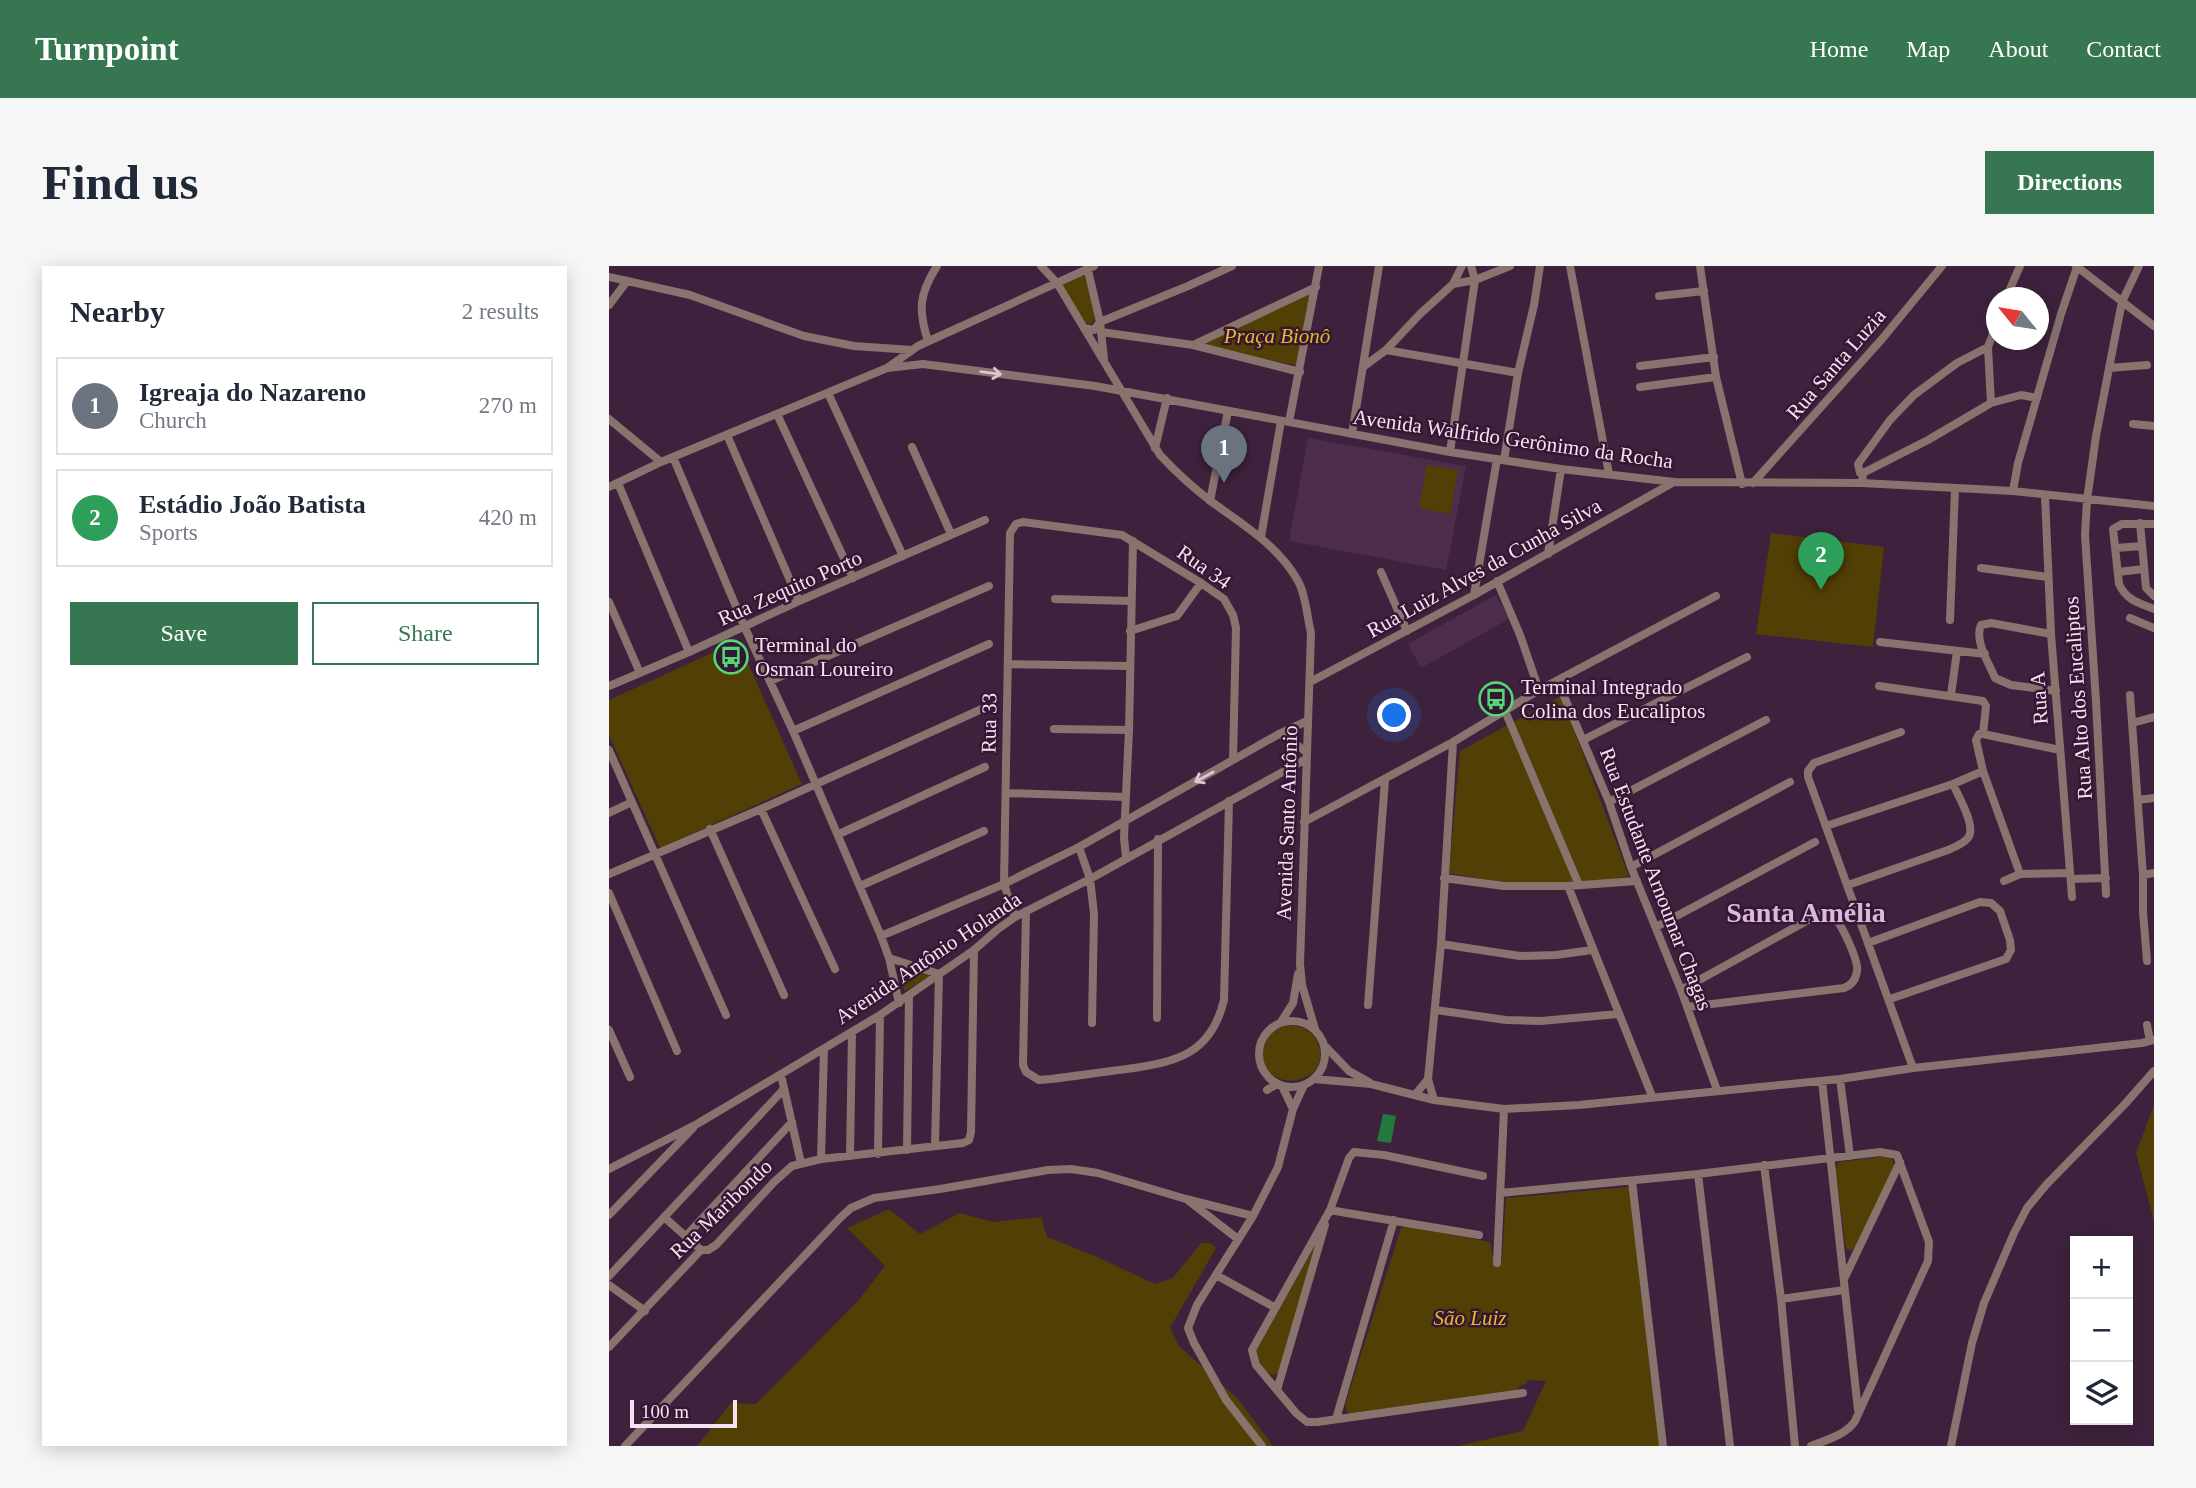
<!DOCTYPE html>
<html lang="en">
<head>
<meta charset="utf-8">
<style>
	body { margin:0; font-family:Georgia,serif; background:#f6f6f7; color:#1f2937 }
	.controls { position:absolute; right:21px; bottom:21px; display:grid; overflow:hidden; border-radius:0px; box-shadow:0 4px 18px #0003 }
	.controls button { width:63px; height:63px; display:grid; place-items:center; padding:0; border:0; border-bottom:2px solid #e0e1e3; background:#fff; color:#1f2937; font:35px sans-serif }
	.compass { position:absolute; left:1377px; top:21px; width:63px; height:63px; border-radius:50%; background:#fff; box-shadow:0 4px 18px #0003; rotate:300deg }
	.scale { position:absolute; left:21px; bottom:18px; width:107px; box-sizing:border-box; padding-left:7px; border:4px solid #f5e2f3; border-top:0; font-size:19px; line-height:24px; white-space:nowrap; color:#f5e2f3; -webkit-text-stroke:5px #341833; paint-order:stroke }
	.you { position:absolute; left:786px; top:450px; width:24px; height:24px; margin:-18px; border:5px solid #fff; border-radius:50%; background:#1a73e8; box-shadow:0 0 0 10px #1a73e833 }
	.badge { display:grid; place-items:center; width:46px; height:46px; border-radius:50%; background:#367752; color:#fff; font-size:23px; font-weight:700 }
	.pin { position:absolute; translate:-50% -58px; filter:drop-shadow(0 2px 4px #0008) }
	.pin::after { content:''; position:absolute; top:37px; width:24px; height:21px; background:inherit; clip-path:polygon(0 0,100% 0,50% 100%) }
	.list { margin:0; padding:0; list-style:none }
	h2 { display:flex; justify-content:space-between; align-items:center; height:91px; margin:0; padding:0 28px; font-size:30px }
	h2 small { font-size:23px; font-weight:400; color:#747a83 }
	.list li { display:grid; grid-template-columns:46px 1fr auto; gap:21px; align-items:center; box-sizing:border-box; height:98px; margin:0 14px 14px; padding:0 14px; border:2px solid #e0e1e3; border-radius:0px }
	.list b { display:block; font-size:26px; white-space:nowrap }
	.list p { margin:0; font-size:23px; white-space:nowrap; color:#747a83 }
	.list em { font-size:23px; font-style:normal; color:#747a83 }
	.actions { display:flex; gap:14px; padding:21px 28px }
	.actions a { flex:1; padding:16px 0; border:2px solid #367752; border-radius:0px; text-align:center; font-size:24px; color:#367752 }
	.actions .main { background:#367752; color:#fff }
	.icon { flex:none; width:38px; height:38px; fill:none; stroke:currentColor; stroke-width:2; stroke-linecap:round; stroke-linejoin:round }
	.map { position:relative; flex:none; width:1545px; height:1180px; overflow:hidden; border-radius:0px }
	header { display:flex; align-items:center; gap:42px; box-sizing:border-box; height:98px; padding:0 35px; background:#367752; color:#fff }
	header strong { font-size:33px }
	nav { display:flex; gap:38px; margin-inline-start:auto; font-size:24px }
	.intro { display:flex; align-items:center; justify-content:space-between; box-sizing:border-box; height:168px; padding:0 42px }
	h1 { margin:0; font-size:49px }
	.button { padding:18px 32px; border-radius:0px; background:#367752; color:#fff; font-size:24px; font-weight:700 }
	main { display:flex; gap:42px; padding:0 42px }
	aside { flex:1; background:#fff; border-radius:0px; box-shadow:0 4px 18px #0003 }
	.map>svg:first-child { display:block }
</style>
</head>
<body>
<header>
<strong>Turnpoint</strong>
<nav><a>Home</a><a>Map</a><a>About</a><a>Contact</a></nav>
</header>
<div class="intro"><h1>Find us</h1><a class="button">Directions</a></div>
<main>
<aside>
<h2>Nearby<small>2 results</small></h2>
<ul class="list">
<li><span class="badge" style="background:#6b7280">1</span><div><b>Igreaja do Nazareno</b><p>Church</p></div><em>270 m</em></li>
<li><span class="badge" style="background:#2e9e5b">2</span><div><b>Estádio João Batista</b><p>Sports</p></div><em>420 m</em></li>
</ul>
<div class="actions"><a class="main">Save</a><a>Share</a></div>
</aside>
<div class="map">
<svg width="1545" height="1180" viewBox="0 0 1545 1180">
	<rect width="100%" height="100%" fill="#3e223d"/>
	<path fill="#4e2d4c" d="M699,172L857,200L837,304L680,275Z
		M887,329L900,353L812,402L799,378Z"/>
	<path fill="#523f05" d="M476,7L486,53L482,58L474,56L451,18Z
		M703,27L689,100L589,79Z
		M818,199L849,204L841,248L810,242Z
		M1162,267L1275,281L1264,381L1147,368Z
		M129,375L193,518L51,582L0,469V434Z
		M952,430L1020,610L989,617H893L840,607L851,485Z
		M296,700L322,710L296,725L289,708Z
		M678,759C692,760 703,763 709,777C726,822 646,830 655,782C656,777 659,772 661,767Z
		M1545,839V955L1527,887Z
		M1278,890L1284,894L1285,900L1248,981L1242,985L1237,983L1226,902L1230,896Z
		M1020,921L1052,1180H849L914,1165L937,1115L919,1114L918,1117L910,1121L907,1125L741,1148L738,1145L736,1139L792,962L796,960L881,976L883,988L888,997L893,995L897,932Z
		M280,943L311,968L351,947L384,956L432,951L438,971L486,990L546,1018L564,1012L592,977H601L607,982L561,1062L570,1080L629,1133L664,1180H88L122,1137L147,1138L249,1035L276,1000L238,962Z
		M710,973L669,1108C657,1112 649,1097 646,1087Z"/>
	<path fill="#24783b" d="M774,848L787,850L782,877L768,875Z"/>
	<g fill="none" stroke-linecap="round" stroke-linejoin="round">
		<path stroke="#88736f" stroke-width="8" d="M432,0L448,17L551,189C567,206 584,222 603,236C634,259 670,280 689,315C697,329 698,351 702,367L691,698L693,719L706,763
			M478,0L491,56L495,93
			M961,0L1000,208
			M1091,0L1107,111L1133,218
			M1467,0L1545,60
			M0,11L81,29L195,70L245,80L303,84
			M844,18L853,0
			M1050,30L1095,25
			M1397,32L1411,0
			M0,39L18,15
			M475,62L485,64L491,56L579,20L623,0
			M492,66L584,79L691,106
			M319,75C309,44 310,28 328,0
			M584,79L707,21
			M777,84L811,48L844,18L866,14L901,0
			M1031,100L1105,91
			M754,101L777,84L909,107
			M278,102L309,80L485,0
			M1500,102L1538,99
			M1031,121L1107,111
			M219,127L294,290
			M1382,137L1379,81L1388,57
			M168,148L244,312
			M0,153L52,196
			M680,156L710,0
			M1524,158L1545,160
			M743,168L770,0
			M118,169L190,335
			M303,181L342,268
			M546,182L558,132
			M841,186L866,14L862,0
			M64,191L136,362L184,465L272,670L280,692L290,737
			M895,194L909,107L925,39L931,0
			M1254,207L1319,174L1382,137L1412,129L1428,132
			M9,217L80,386
			M1144,217L1273,73L1333,0
			M1253,217L1254,207H1251L1249,198L1281,154L1305,129L1348,97L1379,81
			M0,221L52,196L278,102L314,98L486,120L841,186L952,203L1065,216L1253,217L1404,225L1545,240
			M1404,225L1409,197L1452,48L1468,1
			M1436,230L1442,368L1463,631
			M601,235L619,145
			M1531,257L1537,322L1545,330
			M1545,258H1513L1504,263L1510,318C1517,334 1530,337 1545,343
			M652,271L672,155
			M1507,282L1533,280
			M939,288L952,203
			M1372,302L1439,311
			M772,306L798,365
			M1509,306L1535,303
			M888,315L911,369L930,424
			M865,329L888,193
			M446,333L522,335
			M0,336L31,407
			M1521,352L1545,362
			M1341,354L1346,222
			M521,365L568,350L592,317
			M1442,368L1382,357L1372,359C1365,375 1380,397 1386,412L1402,419L1447,425
			M1271,376L1376,388
			M399,398L521,400
			M161,415L380,320
			M701,416L865,329L1065,216
			M949,416L1000,536L1022,601L1072,724L1108,824
			M0,420L80,386L190,335L376,254
			M1270,420L1374,435L1377,440L1374,468
			M1342,429L1348,385
			M1521,429L1534,609L1545,607
			M896,445L970,619
			M1523,457L1545,451
			M445,463L520,464
			M184,465L380,378
			M1292,466L1205,497L1199,505V511L1304,802
			M670,468L682,474L697,486
			M974,474L1138,391
			M0,484L117,749
			M397,527L517,531
			M1529,534L1545,532
			M1000,536L1157,454
			M152,543L226,703
			M0,547L23,536
			M695,556L844,476L930,424L1107,330
			M1217,560L1344,518L1374,505
			M101,563L175,729
			M230,568L376,501
			M470,581L481,613L485,648L483,757
			M517,591L515,572L520,464L524,275
			M1022,601L1181,516
			M0,608L152,543L375,442
			M1411,608L1374,505L1367,474L1370,468H1374L1451,484
			M1534,609V646L1538,695
			M835,612L895,620H959L1028,615
			M1462,613L1497,612
			M1395,615L1411,608L1461,607
			M1239,619L1339,584C1346,581 1354,578 1359,572C1368,561 1349,530 1344,518
			M251,620L375,565
			M959,620L1043,830
			M0,627L68,785
			M1497,628L1487,435L1476,269L1478,234L1487,170L1508,61L1513,36L1530,0
			M417,645L414,799L417,806L430,814L442,813C467,810 493,806 518,803C568,796 602,788 615,734L620,535
			M406,651L395,618L401,267L407,258L414,256L513,269L592,317L615,333L624,349L627,362L624,494
			M1047,661L1206,576
			M272,670L395,618L470,581L670,468L698,455
			M1259,677L1371,636L1382,637L1391,645L1401,674L1402,684L1397,693L1281,733
			M832,678L911,690L947,689L983,684
			M280,692L330,708L326,880
			M1072,724L1212,647C1217,647 1219,647 1223,649C1231,654 1250,695 1248,705C1247,713 1243,719 1235,722L1078,741
			M759,739L776,514
			M827,744L897,754L932,755L1009,748
			M548,752L549,573
			M650 788a33 33 0 1 1 66 0a33 33 0 1 1-66 0Z
			M672,756L684,737L689,708
			M1538,759L1541,775
			M0,764L21,811
			M716,780L740,805L760,816
			M172,809L192,897
			M705,813L762,818L825,834L895,843L970,839L1231,813L1304,802L1533,777L1545,774
			M1231,813L1241,890
			M1213,815L1249,1144
			M673,820L684,843
			M658,824L668,818
			M806,829L819,813
			M825,834L819,813L832,678L844,476
			M298,884L300,730
			M269,888L271,749
			M241,890L243,766
			M212,893L215,783
			M1155,899L1172,1033L1186,1180
			M0,903L88,858L271,749L365,684L389,663L406,651L481,613L697,493
			M1089,908L1121,1180
			M874,910L775,889L745,886L740,892L721,944L643,1084L647,1099L687,1147L698,1156H708L914,1127
			M1023,915L1054,1180
			M891,927L1089,908L1271,886L1288,889L1320,976L1319,995L1246,1155C1237,1169 1217,1174 1202,1180
			M580,935L629,973
			M720,947L721,944L738,947L870,969
			M0,949L84,862
			M55,951L92,984
			M77,970L183,856
			M888,997L895,843
			M607,1009L665,1041
			M0,1010L175,823
			M1236,1011L1291,896
			M0,1019L36,1045
			M1172,1033L1235,1024
			M0,1081L92,984H99L107,979L165,916L183,900L212,893L354,877L360,874L362,866L365,684
			M668,1124L716,959
			M727,1153L785,954
			M16,1180L231,952L242,942L265,932L331,923L439,904L462,903L489,907L577,933L644,950
			M653,1180L617,1134L585,1077L579,1062L588,1039L644,950L669,901L684,843L695,819
			M1342,1180L1363,1077L1375,1037L1405,967L1418,942L1437,919L1516,838L1545,805"/>
	</g>
	<defs><path id="oneway-shaft" d="M-6 0H5M1.5-3L5.5 0L1.5 3" fill="none" stroke-width="1.6" stroke-linecap="round" stroke-linejoin="round" transform="scale(1.75)"/></defs>
	<g stroke="#dac6d2">
		<use href="#oneway-shaft" transform="translate(382 107) rotate(8)"/>
		<use href="#oneway-shaft" transform="translate(595 511) rotate(151)"/>
	</g>
	<defs>
		<symbol id="bus-ring" viewBox="-11 -11 22 22"><circle r="9.5" fill="#341833" stroke="#53d673" stroke-width="1.5"/><path d="M-5-6H5V4H4V6H2V4H-2V6H-4V4H-5ZM-3.5-4V0h7V-4ZM-3.5 1.2v1.5H-2V1.2ZM2 1.2v1.5H3.5V1.2Z" fill="#53d673"/></symbol>
	</defs>
	<g fill-rule="evenodd">
		<use href="#bus-ring" x="103" y="372" width="38" height="38"/>
		<use href="#bus-ring" x="868" y="414" width="38" height="38"/>
	</g>
	<g text-anchor="middle" stroke-width="5" stroke-linejoin="round" paint-order="stroke">
		<g font-size="21" font-style="italic" fill="#e7b829" stroke="#341833">
			<text x="668" y="77">Praça Bionô</text>
			<text x="861" y="1059">São Luiz</text>
		</g>
		<g font-size="21" fill="#f5e2f3" stroke="#341833">
			<text transform="translate(1227 98) rotate(-49)" y="7">Rua Santa Luzia</text>
			<text transform="translate(904 173) rotate(8)" y="7">Avenida Walfrido Gerônimo da Rocha</text>
			<text transform="translate(595 301) rotate(35)" y="7">Rua 34</text>
			<text transform="translate(875 302) rotate(-29)" y="7">Rua Luiz Alves da Cunha Silva</text>
			<text transform="translate(181 322) rotate(-24)" y="7">Rua Zequito Porto</text>
			<text transform="translate(1430 432) rotate(-94)" y="7">Rua A</text>
			<text transform="translate(1469 432) rotate(-94)" y="7">Rua Alto dos Eucaliptos</text>
			<text transform="translate(380 457) rotate(-89)" y="7">Rua 33</text>
			<text transform="translate(678 557) rotate(-88)" y="7">Avenida Santo Antônio</text>
			<text transform="translate(1047 613) rotate(69)" y="7">Rua Estudante Arnoumar Chagas</text>
			<text transform="translate(319 692) rotate(-34)" y="7">Avenida Antônio Holanda</text>
			<text transform="translate(112 943) rotate(-44)" y="7">Rua Maribondo</text>
		</g>
		<g font-size="21" fill="#f5e2f3" stroke="#341833" text-anchor="start">
			<text x="146" y="386">Terminal do<tspan x="146" dy="24">Osman Loureiro</tspan></text>
			<text x="912" y="428">Terminal Integrado<tspan x="912" dy="24">Colina dos Eucaliptos</tspan></text>
		</g>
		<g font-size="28" font-weight="bold" fill="#dcb8d9" stroke="#341833">
			<text x="1197" y="656">Santa Amélia</text>
		</g>
	</g>
</svg>
<div class="controls">
<button>+</button>
<button>−</button>
<button><svg class="icon" aria-label="layers" viewBox="0 0 24 24"><path d="M12 4l9 5-9 5-9-5zM3 14l9 5 9-5"/></svg></button>
</div>
<svg class="compass" viewBox="-18 -18 36 36"><path d="M0-13l5 13h-10z" fill="#e53935"/><path d="M0 13l5-13h-10z" fill="#747a83"/></svg>
<div class="scale">100 m</div>
<div class="you"></div>
<div class="pin badge" style="left:615px;top:217px;background:#6b7280">1</div>
<div class="pin badge" style="left:1212px;top:324px;background:#2e9e5b">2</div>
</div>
</main>
</body>
</html>
